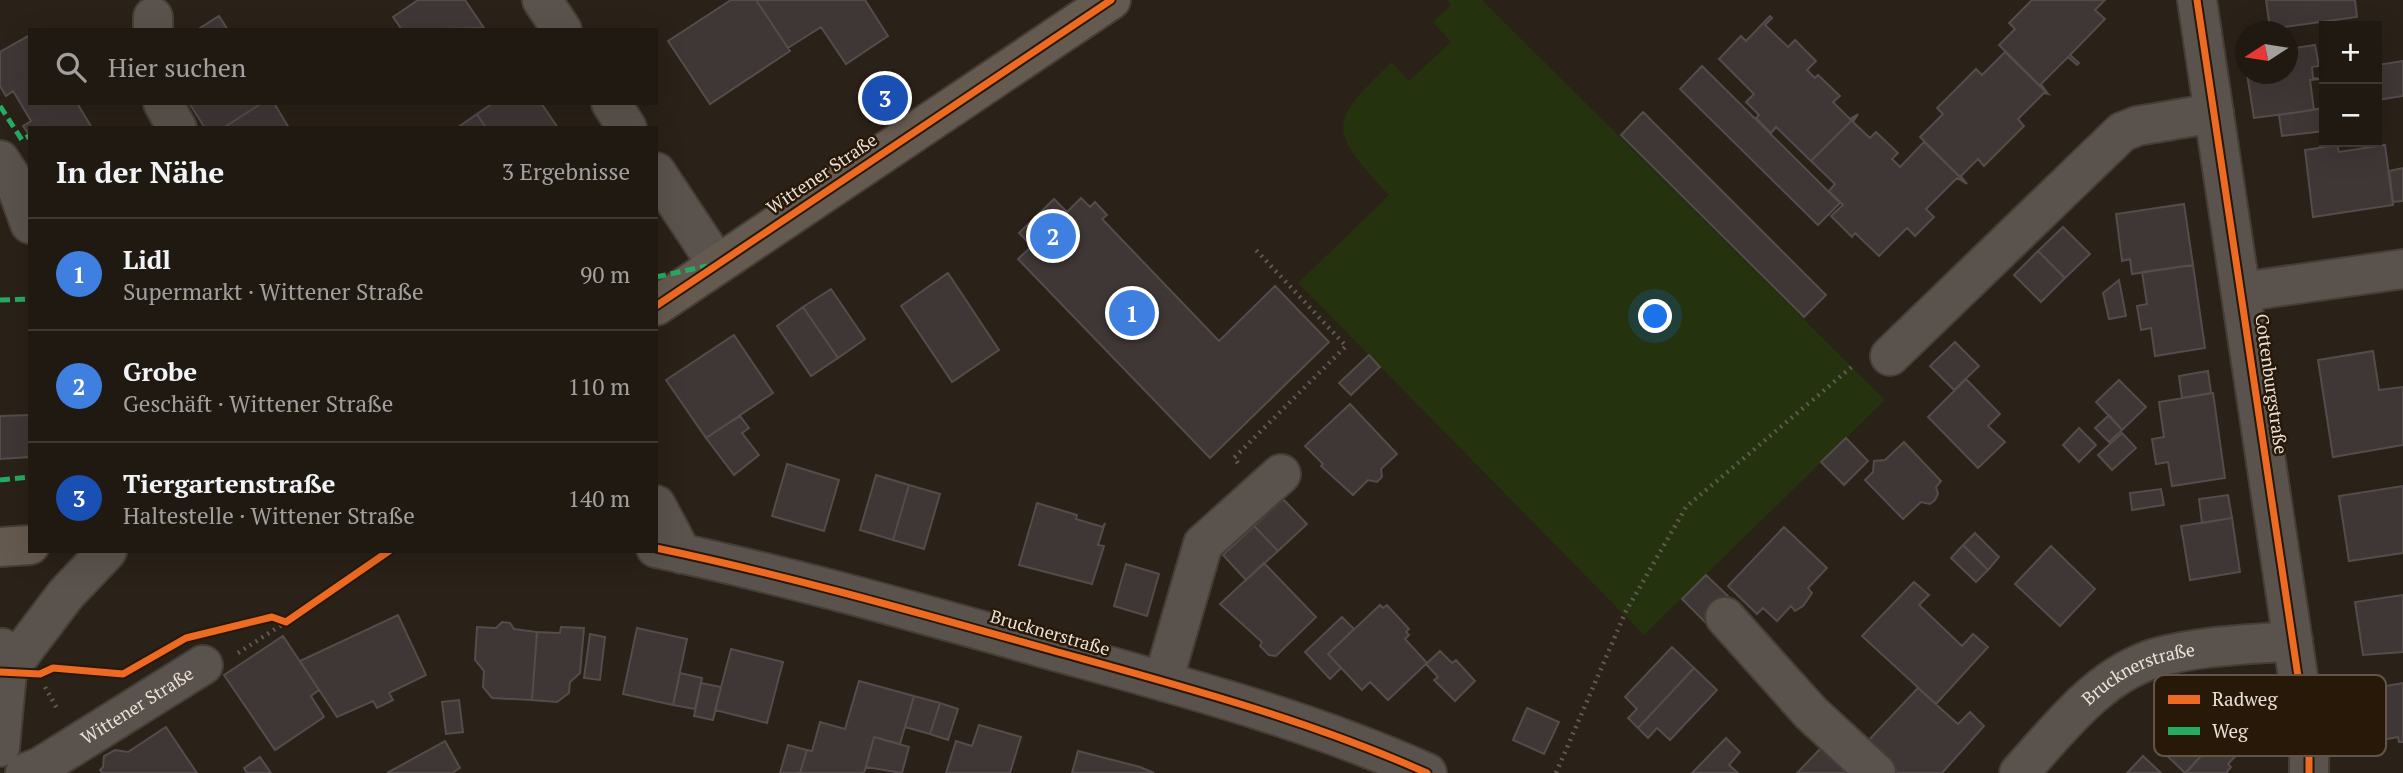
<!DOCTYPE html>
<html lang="de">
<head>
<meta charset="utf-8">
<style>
	body { margin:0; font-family:"PT Serif",serif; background:#2d2620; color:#f1f3f6 }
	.controls { position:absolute; right:21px; top:21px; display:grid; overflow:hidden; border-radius:0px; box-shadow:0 7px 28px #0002 }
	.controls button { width:63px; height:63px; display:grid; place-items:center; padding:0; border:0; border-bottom:2px solid #3d3832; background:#201912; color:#f1f3f6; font:35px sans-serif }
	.compass { position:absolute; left:2235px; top:21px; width:63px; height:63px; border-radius:50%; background:#201912; box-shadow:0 7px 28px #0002; rotate:258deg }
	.you { position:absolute; left:1656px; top:317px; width:24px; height:24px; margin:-18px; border:5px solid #fff; border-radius:50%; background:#1a73e8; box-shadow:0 0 0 10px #1a73e833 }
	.badge { display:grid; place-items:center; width:46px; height:46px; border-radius:50%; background:#a79e94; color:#fff; font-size:23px; font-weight:700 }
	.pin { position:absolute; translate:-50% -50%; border:4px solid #fff; box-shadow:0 2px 7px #0006 }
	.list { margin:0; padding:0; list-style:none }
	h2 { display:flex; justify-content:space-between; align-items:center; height:91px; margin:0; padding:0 28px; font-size:30px }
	h2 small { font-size:23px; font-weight:400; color:#a2a09f }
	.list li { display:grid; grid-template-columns:46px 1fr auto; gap:21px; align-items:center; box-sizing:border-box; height:112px; padding:0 28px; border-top:2px solid #3d3832 }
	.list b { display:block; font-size:26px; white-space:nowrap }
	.list p { margin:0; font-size:23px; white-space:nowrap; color:#a2a09f }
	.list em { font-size:23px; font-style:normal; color:#a2a09f }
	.icon { flex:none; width:38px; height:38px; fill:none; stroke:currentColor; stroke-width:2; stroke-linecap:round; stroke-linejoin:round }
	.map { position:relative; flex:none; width:2403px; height:773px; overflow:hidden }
	.search { position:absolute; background:#201912; box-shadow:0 7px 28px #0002; left:28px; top:28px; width:630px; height:77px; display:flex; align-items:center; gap:18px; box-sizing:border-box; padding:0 24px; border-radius:0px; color:#a2a09f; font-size:26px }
	.panel { position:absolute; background:#201912; box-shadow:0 7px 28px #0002; left:28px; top:126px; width:630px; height:427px; border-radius:0px }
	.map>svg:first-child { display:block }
</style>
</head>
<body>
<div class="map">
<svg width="2403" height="773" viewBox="0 0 2403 773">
	<rect width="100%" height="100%" fill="#2a2118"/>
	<path fill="#24330e" d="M1447,0H1482L1885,400L1644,635L1298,283L1389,195C1329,130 1326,124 1392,62L1409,81L1451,42L1433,22L1451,5Z"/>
	<path fill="#3f3736" stroke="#544c4b" stroke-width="2" d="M418,0H465L484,28L402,30L393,17Z
		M731,0H756L790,51L710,104L668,41Z
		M756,0H865L888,36L846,64L821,27L788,48Z
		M2032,0H2105L2095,10L2105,19L2070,55L2079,63L2077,65L2068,57L2041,84L2048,94L1999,45L2015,29L2009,23Z
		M2266,0H2355L2357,17L2270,29Z
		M219,16L228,30H197Z
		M1770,16L1772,18L1765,25L1788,47L1795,40L1816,61L1807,70L1815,78L1818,75L1840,96L1833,102L1850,119L1858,114L1811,161L1776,127L1771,133L1756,118L1759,115L1746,102L1754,94L1719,59L1741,36L1746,41Z
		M30,35V103H77L92,128H30V136L23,126L31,121L13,91L6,96L0,86V52Z
		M2315,45L2319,66L2312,67L2313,78L2321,79L2310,80L2314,110L2254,118L2247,74H2288V49Z
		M2005,52L2048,94L2044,93L2018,119L2024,126L1984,166L1978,159L1961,176L1967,184L1920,137L1943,114L1937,108L1976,69L1982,75Z
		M2403,61V96L2377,100V65Z
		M1702,66L1840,203L1818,225L1680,89Z
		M189,103H262L223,128H205Z
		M262,103H274L289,128H223Z
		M493,103H541L558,128H486L477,114Z
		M2324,108V131L2282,136L2279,115Z
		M1643,112L1826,295L1804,317L1621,135Z
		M477,114L486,128H457Z
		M1858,114L1853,122L1870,138L1876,132L1898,153L1892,159L1900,167L1924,142L1967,184L1957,178L1926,209L1934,217L1915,236L1907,228L1879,256L1855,233L1852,237L1831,216L1843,205L1829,191L1835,184L1811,161Z
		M2337,145L2339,152L2385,145L2393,205L2313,217L2305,150Z
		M2403,168V201L2393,202L2389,171Z
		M1081,198L1090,207L1095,202L1107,215L1102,219L1219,341L1275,286L1329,342L1210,458L1018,259L1032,246L1019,233L1054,199L1067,212Z
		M2184,204L2193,265L2132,274L2130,259L2122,261L2116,214Z
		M2063,227L2090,254L2065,278L2038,251Z
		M2038,251L2065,278L2041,302L2014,275Z
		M2193,265L2205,348L2155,356L2151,328L2141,330L2137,306L2147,304L2142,272Z
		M948,273L999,350L952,382L901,306Z
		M2119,280L2126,316L2109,319L2103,293Z
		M831,289L865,339L838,358L803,307Z
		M803,307L838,358L811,376L777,326Z
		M734,335L773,393L706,438L666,380Z
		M1955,342L1979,366L1954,390L1930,366Z
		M2373,351L2379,390L2403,387V445L2333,457L2318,360Z
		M1369,355L1380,367L1351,395L1339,383Z
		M2208,371L2211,393L2182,398L2179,376Z
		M1966,379L2000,414L1988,426L2005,442L1978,468L1928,417Z
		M2119,380L2146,407L2122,430L2096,402Z
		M2213,393L2225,478L2172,486L2168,462L2156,464L2152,439L2164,437L2159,402Z
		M1350,404L1397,454L1381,469L1382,477L1377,482L1368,480L1353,495L1321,466L1323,464L1305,446Z
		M30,415V457L0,459V416Z
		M2109,415L2122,430L2109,442L2095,428Z
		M740,416L749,428L742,433L759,455L734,475L706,438Z
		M2079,428L2096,445L2079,462L2063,445Z
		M2122,433L2136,448L2112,470L2098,455Z
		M1846,438L1868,461L1844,485L1821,462Z
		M1904,442L1941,481L1936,487L1938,494L1935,500L1930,504L1921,502L1903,519L1865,480L1873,472L1874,461L1885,460Z
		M787,464L839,480L824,531L772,516Z
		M876,475L909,485L893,540L860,530Z
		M909,485L940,494L924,549L893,540Z
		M2403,486V553L2349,561L2339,496Z
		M2161,489L2164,505L2132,510L2130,493Z
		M2228,495L2232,518L2202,523L2199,499Z
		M1283,499L1307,524L1278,551L1254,526Z
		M1037,503L1077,515L1076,519L1103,527L1105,523L1098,545L1104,546L1092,584L1019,565Z
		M2232,518L2240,572L2190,580L2181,526Z
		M1254,526L1278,551L1246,580L1223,555Z
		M1784,527L1827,568L1808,588L1812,593L1803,606L1795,611L1791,606L1777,621L1763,608L1757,614L1728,586Z
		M1975,533L1999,557L1988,570L1963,545Z
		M1963,545L1988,570L1976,582L1951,558Z
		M2051,546L2095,589L2060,626L2015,584Z
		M1264,563L1316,617L1276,656L1269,655L1260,646L1262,642L1220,604Z
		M1126,564L1159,574L1147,616L1114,606Z
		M1706,575L1731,599L1707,624L1682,599Z
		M1914,582L1929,595L1919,605L1962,646L1973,634L1988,647L1936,704L1862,636Z
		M2403,595V652L2363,655L2355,602Z
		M1380,605L1383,608L1387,605L1409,629L1406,632L1409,635L1405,639L1427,663L1388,700L1370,682L1362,690L1328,654Z
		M398,615L426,675L389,693L393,700L377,708L373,701L337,717L300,661Z
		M1342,617L1354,629L1328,654L1341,668L1330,679L1305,652Z
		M502,622L510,623L514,629L537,632L532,700L492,698L483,687L484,671L475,660L477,627L496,628Z
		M561,627L584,628L580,673L570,682L569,693L557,702L532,700L537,632L560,633Z
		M637,628L687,639L673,705L623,694Z
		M590,634L605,637L600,680L584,678Z
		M283,636L319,690L311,696L324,717L275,750L224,675Z
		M1672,647L1694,668L1638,728L1628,718L1637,709L1625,697Z
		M731,649L783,662L767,723L715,710Z
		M1440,651L1452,663L1456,660L1475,681L1455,701L1434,680L1438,677L1426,664Z
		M1694,668L1717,690L1670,740L1657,728L1648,738L1638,728Z
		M680,673L702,678L695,709L673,705Z
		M859,681L914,696L900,744L874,737L864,773H800L807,750L812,751L820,722L845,729Z
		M701,683L721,687L713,720L694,716Z
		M2403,683V742H2399L2398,737L2376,741L2369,689Z
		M1918,688L1958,724L1970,712L1984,726L1942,773H1897L1866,743Z
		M914,696L940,703L930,734L905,727Z
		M459,700L463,732L446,734L442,702Z
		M940,703L958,709L948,740L930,734Z
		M2195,707L2217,728L2222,724L2196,752L2201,756L2185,773L2158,747Z
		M1527,708L1559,722L1544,754L1513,740Z
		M2222,724L2245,746L2228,764L2231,767L2226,773H2186L2201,756L2196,752Z
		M979,725L1021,737L1010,773H946L956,741L972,746Z
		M166,727L197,773H102L100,770L103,767L104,756L115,750L128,752Z
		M874,737L909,747L902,773L866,767Z
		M1726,738L1740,752L1729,765L1738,773H1692Z
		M445,741L460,768L452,773H387Z
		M788,745L807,750L800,773H780Z
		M1821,748L1847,773H1797Z
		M1078,751L1140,767L1154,773H1072Z
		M2143,756L2161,773H2127Z
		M260,757L271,773H247L244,768Z"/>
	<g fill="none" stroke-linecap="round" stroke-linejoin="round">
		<defs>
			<g id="minor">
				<path d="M542,0L562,30"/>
				<path d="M2197,0L2309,750V773"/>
				<path d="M153,30V17"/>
				<path d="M163,103L177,128"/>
				<path d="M611,103L627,128"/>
				<path d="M0,160L16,185L30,224"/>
				<path d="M656,172L717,264"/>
				<path d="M2241,292L2403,269"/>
				<path d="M1890,356L2122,132L2137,126L2214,113"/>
				<path d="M656,505L682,554"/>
				<path d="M656,548C790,576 919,613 1051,650C1177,685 1307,719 1427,773"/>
				<path d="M1725,617L1811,713L1876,773"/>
				<path d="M7,672L66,594L107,551"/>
				<path d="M1163,681L1203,544L1281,474"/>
				<path d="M0,747L7,672L2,648"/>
				<path id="s1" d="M25,773L40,767L203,665"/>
				<path id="s2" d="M2019,773C2059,729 2099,674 2159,657C2202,645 2249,645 2293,641"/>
			</g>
			<path id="major" d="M656,306L1111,0
				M0,547L30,545"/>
		</defs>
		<use href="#minor" stroke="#453e37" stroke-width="42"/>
		<use href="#major" stroke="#453e37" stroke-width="42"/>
		<path stroke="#605852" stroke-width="4.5" stroke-dasharray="2 5" stroke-linecap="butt" d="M1238,463L1234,458L1346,346L1255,249
			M219,630L272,617L286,622
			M238,653L286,622
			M59,668L117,672
			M45,687L58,710
			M1556,773L1626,611L1686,507L1854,365"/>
		<use href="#minor" stroke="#5a534d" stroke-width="38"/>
		<use href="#major" stroke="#655a4f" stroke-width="38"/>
		<path stroke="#26ab63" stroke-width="5" stroke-dasharray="10 5" stroke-linecap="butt" d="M0,106L22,140L29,136
			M656,277L707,266
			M0,300L30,299
			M0,480L30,477"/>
		<defs>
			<path id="cycleway" d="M2197,0L2309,750V773
				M656,306L1111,0
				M656,548C790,576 919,613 1051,650C1177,685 1307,719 1427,773
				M0,672L40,674L53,668L123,674L186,638L272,617L286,622L389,551"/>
		</defs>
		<use href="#cycleway" stroke="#271808" stroke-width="11"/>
		<use href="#cycleway" stroke="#ed6a23" stroke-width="7"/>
	</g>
	<g text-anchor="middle" stroke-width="5" stroke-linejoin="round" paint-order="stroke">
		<g font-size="18" fill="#ebe1d7" stroke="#271808">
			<text transform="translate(822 174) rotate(-34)" y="6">Wittener Straße</text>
			<text transform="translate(2271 384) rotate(82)" y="6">Cottenburgstraße</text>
			<text transform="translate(1050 633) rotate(16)" y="6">Brucknerstraße</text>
			<text dy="6" stroke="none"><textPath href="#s2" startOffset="159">Brucknerstraße</textPath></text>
			<text dy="6" stroke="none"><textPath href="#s1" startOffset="131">Wittener Straße</textPath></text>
		</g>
	</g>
	<rect x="2154" y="675" width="232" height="81" rx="10" fill="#271808" stroke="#625446" stroke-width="2"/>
	<rect x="2168" y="695" width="32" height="9" fill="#ed6a23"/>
	<rect x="2168" y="727" width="32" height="8" fill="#26ab63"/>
	<g font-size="19" fill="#ebe1d7">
		<text x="2212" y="706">Radweg</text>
		<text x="2212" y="738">Weg</text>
	</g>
</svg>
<div class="controls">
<button>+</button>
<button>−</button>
</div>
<svg class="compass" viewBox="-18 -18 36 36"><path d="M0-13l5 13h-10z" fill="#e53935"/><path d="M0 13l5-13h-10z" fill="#a2a09f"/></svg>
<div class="you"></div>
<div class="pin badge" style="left:1132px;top:313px;background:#3f7fe0">1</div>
<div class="pin badge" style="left:1053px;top:236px;background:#3f7fe0">2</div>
<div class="pin badge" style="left:885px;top:98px;background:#1a4fb4">3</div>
<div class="search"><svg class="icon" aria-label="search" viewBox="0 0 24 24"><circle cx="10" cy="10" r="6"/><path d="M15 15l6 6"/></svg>Hier suchen</div>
<section class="panel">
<h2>In der Nähe<small>3 Ergebnisse</small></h2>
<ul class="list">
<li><span class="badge" style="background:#3f7fe0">1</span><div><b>Lidl</b><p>Supermarkt · Wittener Straße</p></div><em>90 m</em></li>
<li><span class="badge" style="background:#3f7fe0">2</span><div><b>Grobe</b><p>Geschäft · Wittener Straße</p></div><em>110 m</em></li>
<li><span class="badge" style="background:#1a4fb4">3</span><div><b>Tiergartenstraße</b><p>Haltestelle · Wittener Straße</p></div><em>140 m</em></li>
</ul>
</section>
</div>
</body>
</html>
